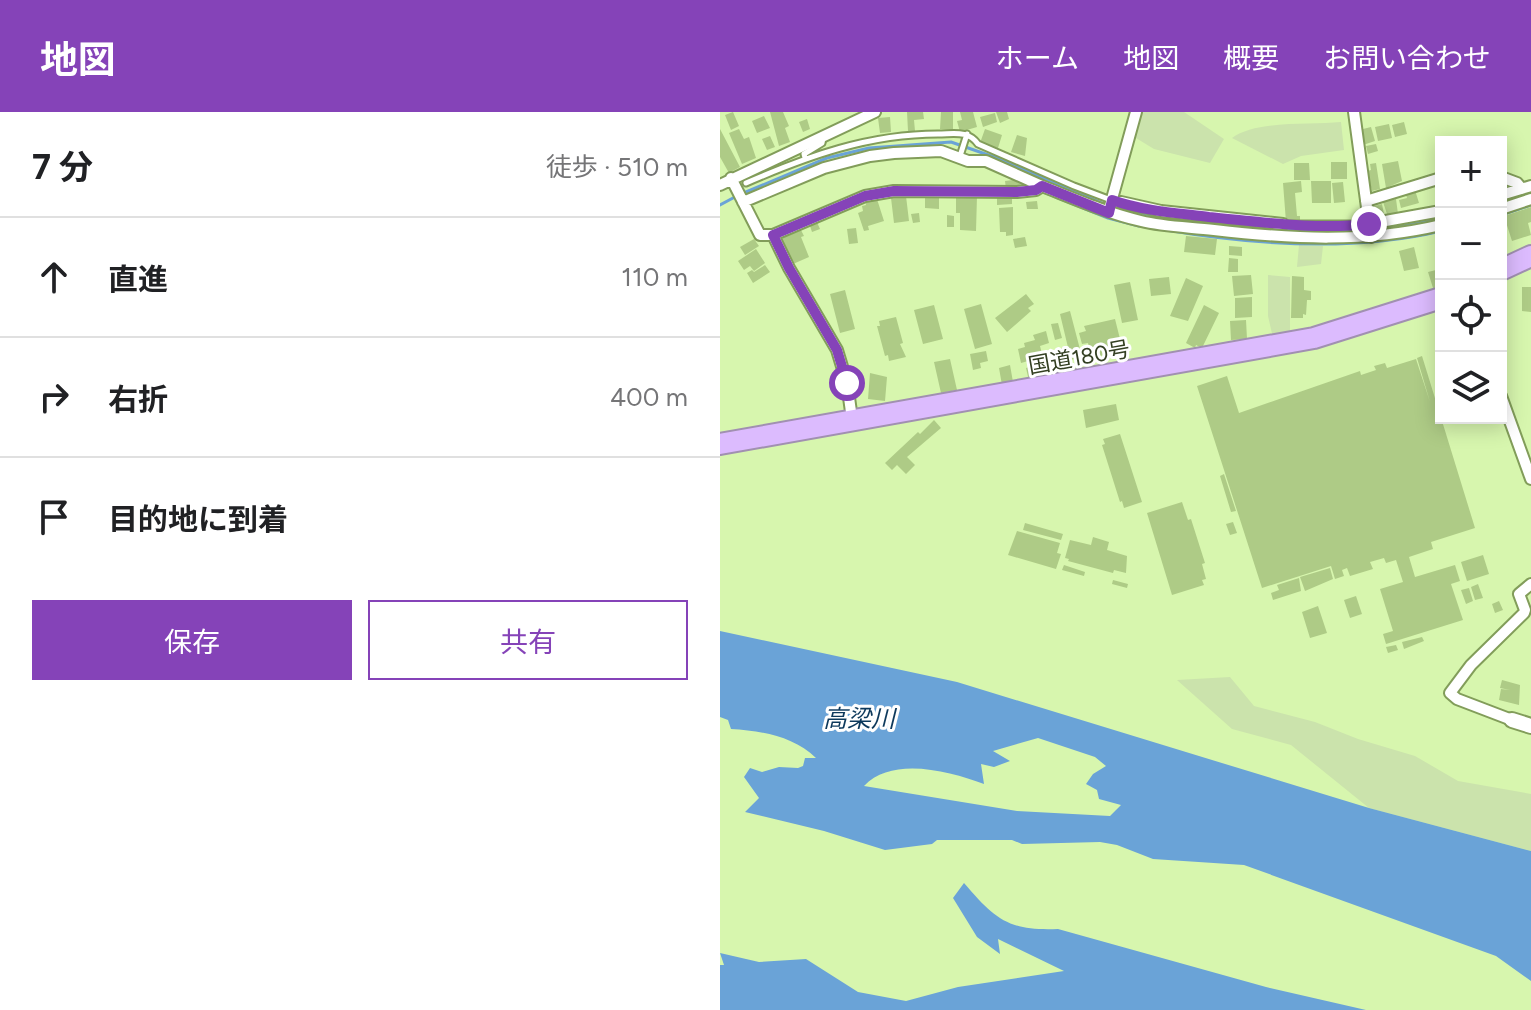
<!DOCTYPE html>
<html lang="ja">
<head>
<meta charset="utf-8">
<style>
	body { margin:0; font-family:Figtree,"Noto Sans JP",sans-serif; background:#f2f2f2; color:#202124 }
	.controls { position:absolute; right:24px; top:24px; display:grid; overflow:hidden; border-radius:0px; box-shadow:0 4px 20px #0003 }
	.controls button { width:72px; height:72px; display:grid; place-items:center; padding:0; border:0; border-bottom:2px solid #e0e0e0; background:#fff; color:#202124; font:40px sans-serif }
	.stop { position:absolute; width:24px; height:24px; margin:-18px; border:6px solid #8543b8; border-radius:50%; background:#fff }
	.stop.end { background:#8543b8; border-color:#fff; box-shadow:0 2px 8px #0008 }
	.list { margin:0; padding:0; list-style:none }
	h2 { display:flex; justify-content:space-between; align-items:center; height:104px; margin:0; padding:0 32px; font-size:34px }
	h2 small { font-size:26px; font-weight:400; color:#757577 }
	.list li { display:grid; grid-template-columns:52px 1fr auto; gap:24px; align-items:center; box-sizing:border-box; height:120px; padding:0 32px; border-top:2px solid #e0e0e0 }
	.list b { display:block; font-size:30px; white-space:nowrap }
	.list em { font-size:26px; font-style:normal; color:#757577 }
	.actions { display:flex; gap:16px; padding:24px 32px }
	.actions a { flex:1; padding:18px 0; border:2px solid #8543b8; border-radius:0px; text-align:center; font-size:28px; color:#8543b8 }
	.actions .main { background:#8543b8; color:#fff }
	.icon { flex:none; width:44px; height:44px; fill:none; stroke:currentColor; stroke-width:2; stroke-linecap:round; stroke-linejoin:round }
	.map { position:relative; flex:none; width:811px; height:898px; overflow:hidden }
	header { display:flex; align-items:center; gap:48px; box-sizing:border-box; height:112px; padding:0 40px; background:#8543b8; color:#fff }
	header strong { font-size:38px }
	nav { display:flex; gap:44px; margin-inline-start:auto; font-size:28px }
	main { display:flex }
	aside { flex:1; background:#fff }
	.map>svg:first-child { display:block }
</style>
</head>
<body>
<header>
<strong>地図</strong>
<nav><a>ホーム</a><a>地図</a><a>概要</a><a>お問い合わせ</a></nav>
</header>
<main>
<aside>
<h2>7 分<small>徒歩 · 510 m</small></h2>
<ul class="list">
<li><svg class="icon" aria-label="ahead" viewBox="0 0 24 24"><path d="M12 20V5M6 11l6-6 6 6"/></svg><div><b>直進</b></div><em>110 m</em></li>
<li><svg class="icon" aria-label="right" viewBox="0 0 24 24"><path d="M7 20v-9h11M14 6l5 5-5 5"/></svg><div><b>右折</b></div><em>400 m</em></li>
<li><svg class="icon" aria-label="arrive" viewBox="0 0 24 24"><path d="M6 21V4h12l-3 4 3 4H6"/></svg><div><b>目的地に到着</b></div></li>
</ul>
<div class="actions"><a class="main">保存</a><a>共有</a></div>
</aside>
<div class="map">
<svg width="811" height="898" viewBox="0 0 811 898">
	<rect width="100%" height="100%" fill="#d7f6ae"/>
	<path fill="#cbe3ac" d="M419,0H464L504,27L490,51L434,37L411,23Z
		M621,10L624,38L581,44L563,52L512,26C535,8 591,13 621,10Z
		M579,133L603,134L601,152L577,155Z
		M548,163L570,165V222L553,226L548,204Z
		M510,565L534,594L595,610L638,627L695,644L738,669L811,682V739L649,696L571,633L512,617L457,568Z"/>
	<path fill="#6aa3d7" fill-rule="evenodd" d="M0,519L237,570L649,696L811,739V869L776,844L524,753L433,747L397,733L380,730L302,732L292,728H217L212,732L165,738L104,719L25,700L39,686L24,665L30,656L42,660L59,655L78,656L83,654L85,646H96C73,624 42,619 11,617L8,608L0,605ZM318,626L375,645L386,654L373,662L366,672L377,678L379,687L401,693L390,704L297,699L144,674C172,644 229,659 264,672L261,652L274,655L290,649L273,639Z
		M244,771C275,807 288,819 338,817L546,875L646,898H0V853H4L0,841L39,850L86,847L138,880L186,889L238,875L344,859L278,827L280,842L257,825L233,786Z"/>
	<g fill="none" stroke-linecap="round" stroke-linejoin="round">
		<path stroke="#6aa3d7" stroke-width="3" d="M292,66L310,74
			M321,79L388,106L419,114
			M26,80L107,46L149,36L231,30L277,46L386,93
			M781,90L811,80
			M0,93L13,86
			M393,95L435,104L512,112
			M781,103L811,93
			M563,116C617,121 669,117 721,106
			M446,118C535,133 633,140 721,119"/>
	</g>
	<path fill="#aecb86" d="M13,0L19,14L11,18L5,3Z
		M50,0H63L69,14L65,16L70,30L59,34Z
		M187,0H203L204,7L194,8L195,19H188Z
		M221,0H233V18L220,17Z
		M240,0H253L257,15L240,20L237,9L242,8Z
		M276,0H287L289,7L280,11Z
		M275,1L277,10L263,15L260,5Z
		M44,4L50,16L37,21L32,9Z
		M170,5L171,20L160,21L158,6Z
		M87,7L90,17L83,20L79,10Z
		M684,10L687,22L675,25L672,13Z
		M669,12L672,26L658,29L655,15Z
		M651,15L655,29L643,33L639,18Z
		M0,17L20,55L9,61L0,45Z
		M19,17L24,27L29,25L36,46L22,52L9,21Z
		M265,17L282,23L278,36L260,31Z
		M297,23L307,26L305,44L291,40Z
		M50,24L55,35L47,38L42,27Z
		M656,32L658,39L648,42L646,34Z
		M678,49L682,69L666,76L662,52Z
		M611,50H627V67H611Z
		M574,51H589L590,68H574Z
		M656,51L660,77L652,79L647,59L651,58L650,52Z
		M293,68L302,72V76L286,77L285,69Z
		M581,69L582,80L575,81L577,104H580V111L566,110L563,71Z
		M591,69H611V91H592Z
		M623,70L625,90L614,91L612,71Z
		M695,78L699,91L681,96L679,88L687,86L685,80Z
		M205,83L219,84V97L205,96Z
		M236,83L257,84L256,119L240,118V101H236Z
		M292,83V92L277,93V84Z
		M156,84L164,109L148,114L149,118L144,119L138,101L143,99L142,94L146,93L145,88Z
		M186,84L189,109L174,111L171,86Z
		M676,87L678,102L668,105L663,90Z
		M317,89L318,97H307L306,90Z
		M662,92L664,102L654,105L651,95Z
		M293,95V123L286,124V120H280L279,96Z
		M811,95V110L808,111L811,123L792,129L784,104Z
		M199,101L200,110L193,111L191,102Z
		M227,103L234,104V115H227Z
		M96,108L100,117L92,120L89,111Z
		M79,114L84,124L81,125L89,145L73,152L60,122Z
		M136,116L138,131L129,132L127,117Z
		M466,124L497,127L495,143L464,140Z
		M305,125L307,134L295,136L293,127Z
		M34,127L39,134L25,143L20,135Z
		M509,134L522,135V144L509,143Z
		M694,135L699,156L684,159L679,139Z
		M36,137L45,151L34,159L30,154L24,158L18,149Z
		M509,146L518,147V160H508Z
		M45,153L50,160L33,171L27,161L32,158L34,160Z
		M720,157L721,174L713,176L708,160Z
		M531,163L533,182L514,184L512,164Z
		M572,164L584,165V178L591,179V188H587L586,203L583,202V206H571Z
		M449,165L451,182L431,184L429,167Z
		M466,166L483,174L468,209L450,204Z
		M410,170L418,208L402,211L394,173Z
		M802,175H811V200L802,199Z
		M125,178L135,217L120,221L110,182Z
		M306,182L314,192L308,196L311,199L287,220L275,206Z
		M532,185V205L515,206V186Z
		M261,192L272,232L255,237L244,197Z
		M214,193L223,227L203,232L194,198Z
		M484,193L499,201L482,236L476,233L475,236L466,231Z
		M350,199L362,245L351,248L340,202Z
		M176,205L183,231L180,232L186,245L169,249L168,243L165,244L157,214H160L159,209Z
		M395,207L403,239L371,246L368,231L362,232L359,221L366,219L364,214Z
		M526,208L527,227L511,228L510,209Z
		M338,211L342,226L335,228L331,212Z
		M326,219L329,231L320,234L324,250L314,253L317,267L309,269L306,256L309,255L308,249L301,251L298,237L305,235L304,231L315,228L313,223Z
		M346,235L349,247L341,249L338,237Z
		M266,239L268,249L260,251L261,256L253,258L250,242Z
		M702,244L755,416L711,430L713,437L689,445L695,465L735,453L740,469L731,472L743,508L666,532L663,522L673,519L660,477L683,470L676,448L666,451L664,446L650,450L653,457L630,464L627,456L622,458L624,464L615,467L611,454L542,476L477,274L507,264L519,301L640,259L641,263L656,258L654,254L665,251L667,256L696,247L710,290L697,246Z
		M230,247L237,278L221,281L214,250Z
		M290,253L293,270L282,273L279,256Z
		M150,261L167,265L165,289L148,287Z
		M396,292L399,308L366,316L363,298Z
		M214,308L221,316L187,345L195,353L186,362L177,353L172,358L165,351L198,320L200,322Z
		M400,322L422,390L404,396L402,389L400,390L382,333L385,332L383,327Z
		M504,362L516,399L511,400L500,364Z
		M462,390L468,408L471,407L485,451L482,452L486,467L482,468L484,473L452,483L427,401Z
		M513,410L517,421L510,423L506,412Z
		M305,411L343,422L341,428L303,418Z
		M297,419L340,431L337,441L341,442L336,457L288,443Z
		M373,425L389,430L387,438L407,444L406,461L394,458L393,461L348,449L349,447L345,446L350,428L371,433Z
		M763,443L769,462L747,469L741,450Z
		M344,453L365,460L364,464L342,458Z
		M610,456L613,467L585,479L580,465Z
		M579,466L581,479L553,488L551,481L559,478L557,473Z
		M393,468L408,472L407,476L392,472Z
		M758,472L763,486L755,488L751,475Z
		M749,476L753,489L746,492L741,478Z
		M636,484L642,502L630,506L624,488Z
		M779,489L783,498L775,501L772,492Z
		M598,494L607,521L590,526L582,500Z
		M702,525L704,529L684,537L682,530Z
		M676,533L678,538L668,541L666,535Z
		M782,568L800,573L799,593L779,588L781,577L790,578L780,576Z"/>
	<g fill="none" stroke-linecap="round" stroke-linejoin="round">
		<defs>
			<path id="lane" d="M240,44L247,22
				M85,46L84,42L102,31L103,26
				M26,71C88,44 149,22 218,22C234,22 248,18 258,32L354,74L391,88
				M563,112H648"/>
			<path id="street" d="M634,0L651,125
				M781,65L797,71L802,77
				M11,66L40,123H53L145,84L174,79L297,80L316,78L322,74C355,87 387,101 421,109C445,115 470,115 494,118C572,127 645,131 721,113
				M0,73L155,0
				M781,83L811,74
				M392,88L441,99L563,112
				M646,89L721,66
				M23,90L104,56L150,44L174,41L221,39L248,49H266L322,74
				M390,94L416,0
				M781,97L811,87
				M649,112L721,99
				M53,123L69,156L117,238L127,271L132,307
				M781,284L811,367
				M792,608L737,587L730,581L751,553L804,501L805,498L799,482L811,472"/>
			<path id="secondary" d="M792,608L811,614"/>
			<path id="highway" d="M781,158L811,144
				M0,332L594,226L721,186"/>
		</defs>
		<use href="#lane" stroke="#829d5a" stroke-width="9"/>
		<use href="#street" stroke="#829d5a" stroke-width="14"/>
		<use href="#secondary" stroke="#829d5a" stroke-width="18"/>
		<use href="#highway" stroke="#a190b1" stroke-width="24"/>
		<use href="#lane" stroke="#fff" stroke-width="5"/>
		<use href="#street" stroke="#fff" stroke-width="10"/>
		<use href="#secondary" stroke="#fff" stroke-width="14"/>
		<use href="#highway" stroke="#dcbbfe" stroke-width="20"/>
	</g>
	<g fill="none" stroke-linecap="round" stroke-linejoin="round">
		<path stroke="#8543b8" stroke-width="10" d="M127,271L117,238L69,156L53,123L145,84L174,79L297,80L316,78L322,74L389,101L392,88C423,99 457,101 489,105C542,110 596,118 649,112"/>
	</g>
	<g text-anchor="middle" stroke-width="6" stroke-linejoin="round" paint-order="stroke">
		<g font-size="22" fill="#333f22" stroke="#fff">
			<text transform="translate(359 245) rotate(-10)" y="8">国道180号</text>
		</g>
		<g font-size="24" font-style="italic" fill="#0d395c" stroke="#fff">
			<text x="139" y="615">高梁川</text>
		</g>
	</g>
</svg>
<div class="controls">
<button>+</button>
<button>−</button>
<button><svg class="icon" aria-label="locate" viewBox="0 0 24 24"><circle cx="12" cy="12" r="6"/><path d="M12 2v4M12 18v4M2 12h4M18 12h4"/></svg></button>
<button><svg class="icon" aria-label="layers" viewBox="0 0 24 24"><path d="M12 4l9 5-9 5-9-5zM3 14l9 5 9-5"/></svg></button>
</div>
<div class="stop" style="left:127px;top:271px"></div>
<div class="stop end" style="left:649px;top:112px"></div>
</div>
</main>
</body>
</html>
